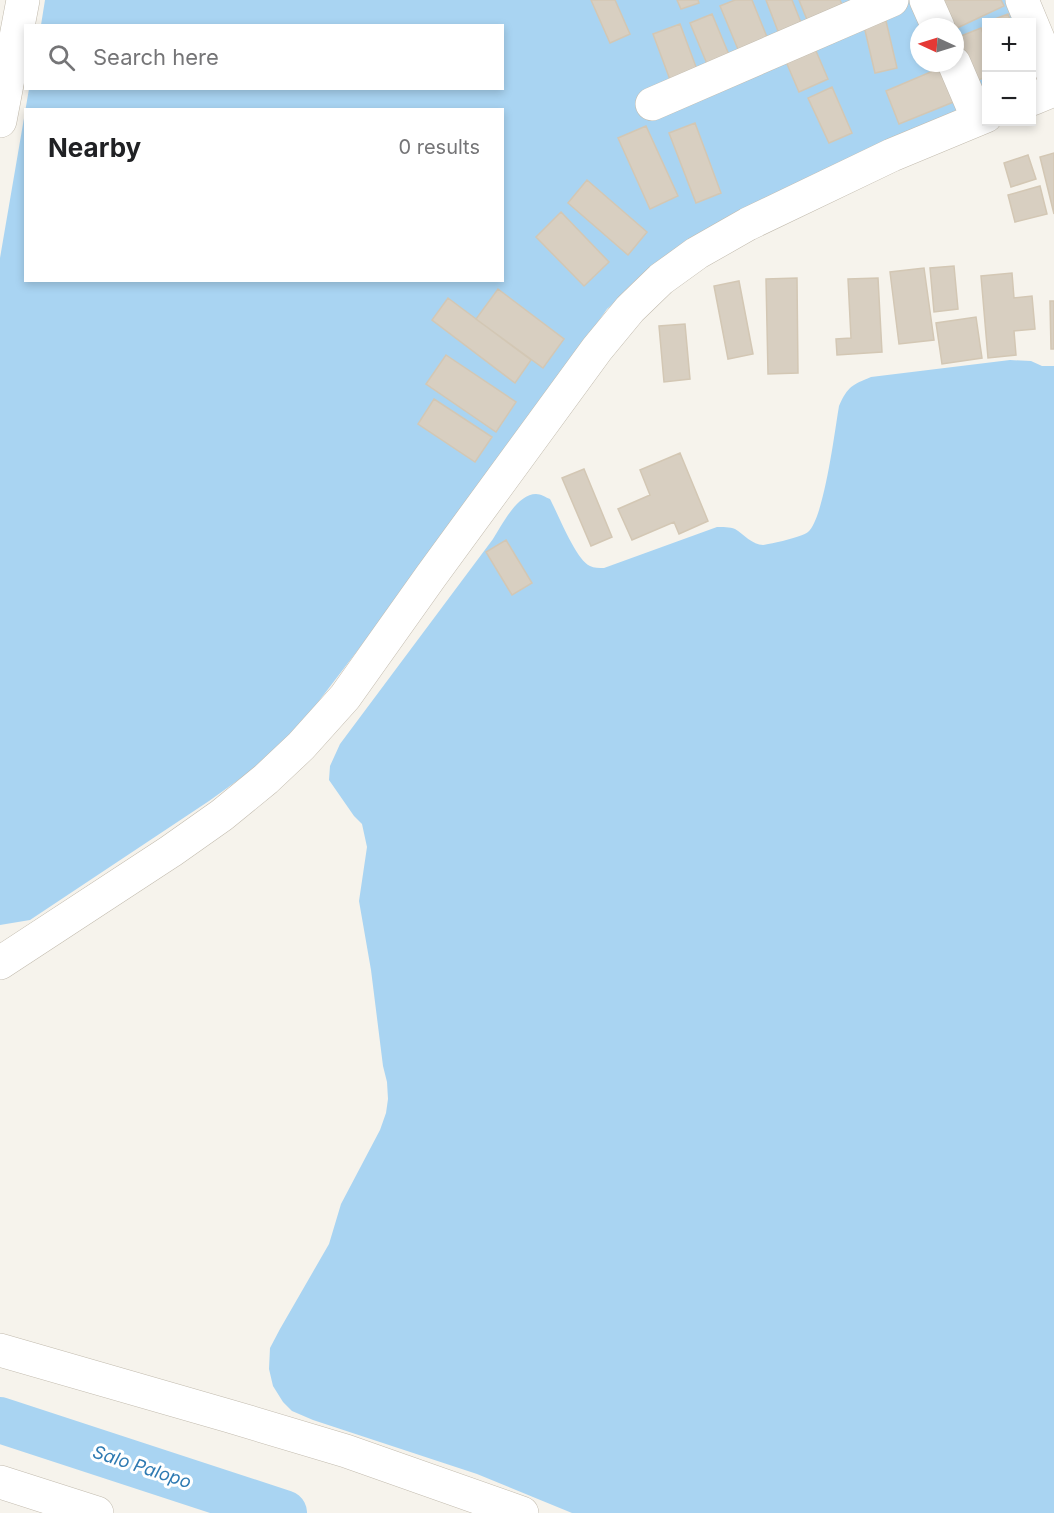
<!DOCTYPE html>
<html lang="en">
<head>
<meta charset="utf-8">
<style>
	body { margin:0; font-family:Inter,sans-serif; background:#f6f6f6; color:#202124 }
	.controls { position:absolute; right:18px; top:18px; display:grid; overflow:hidden; border-radius:0px; box-shadow:0 3px 9px #0003 }
	.controls button { width:54px; height:54px; display:grid; place-items:center; padding:0; border:0; border-bottom:2px solid #e0e0e0; background:#fff; color:#202124; font:30px sans-serif }
	.compass { position:absolute; left:910px; top:18px; width:54px; height:54px; border-radius:50%; background:#fff; box-shadow:0 3px 9px #0003; rotate:274deg }
	.list { margin:0; padding:0; list-style:none }
	h2 { display:flex; justify-content:space-between; align-items:center; height:78px; margin:0; padding:0 24px; font-size:26px }
	h2 small { font-size:20px; font-weight:400; color:#757577 }
	.icon { flex:none; width:33px; height:33px; fill:none; stroke:currentColor; stroke-width:2; stroke-linecap:round; stroke-linejoin:round }
	.map { position:relative; flex:none; width:1054px; height:1513px; overflow:hidden }
	.search { position:absolute; background:#fff; box-shadow:0 3px 9px #0003; left:24px; top:24px; width:480px; height:66px; display:flex; align-items:center; gap:15px; box-sizing:border-box; padding:0 21px; border-radius:0px; color:#757577; font-size:22px }
	.panel { position:absolute; background:#fff; box-shadow:0 3px 9px #0003; left:24px; top:108px; width:480px; height:174px; border-radius:0px }
	.map>svg:first-child { display:block }
</style>
</head>
<body>
<div class="map">
<svg width="1054" height="1513" viewBox="0 0 1054 1513">
	<rect width="100%" height="100%" fill="#f6f3ec"/>
	<path fill="#a9d4f2" fill-rule="evenodd" d="M45,0H1008L1018,22H986V104L812,178L685,241L607,309L484,485L283,748L209,801L30,920L0,925V258L29,89L502,88V26L41,25ZM919,27H955V63H919ZM26,110H502V280H26Z
		M1010,360L1031,361L1042,366H1054V1513H572L477,1474L313,1420L292,1411L283,1402L273,1386L269,1369L270,1348L280,1329L329,1244L341,1204L380,1130L386,1113L388,1099L387,1082L383,1066L371,970L359,901L367,847L362,824L354,816L329,780L330,766L340,744L493,539C502,525 517,494 536,494C541,494 545,497 550,499C558,514 576,560 590,566C594,568 599,568 604,568L717,527C722,527 730,527 735,529C743,534 753,545 763,545C771,544 802,537 808,532C824,519 835,429 839,406C848,386 852,385 871,377Z"/>
	<g fill="none" stroke-linecap="round" stroke-linejoin="round">
		<path stroke="#a9d4f2" stroke-width="46" d="M0,1420L284,1513"/>
	</g>
	<path fill="#d8cfc1" stroke="#d3c7b4" stroke-width="1.5" d="M591,0H615L630,34L610,43Z
		M677,0H698L699,3L681,9Z
		M735,0H752L769,42L740,54L720,6Z
		M766,0H792L804,30L781,39Z
		M799,0H840L845,12L810,27Z
		M936,0H1001L1004,6L955,29V27H949Z
		M712,14L732,62L710,71L690,23Z
		M1008,14L1011,22H986V29L984,23Z
		M886,21L897,68L875,73L864,26Z
		M680,24L699,75L672,85L653,34Z
		M981,28L986,42V77L973,82L956,38Z
		M813,44L828,79L799,92L784,57Z
		M947,65L961,99L899,124L886,91Z
		M832,87L852,133L829,143L808,98Z
		M695,123L721,193L696,203L669,133Z
		M646,126L678,196L650,209L618,138Z
		M1054,153V214L1040,157Z
		M1028,155L1036,179L1011,187L1004,163Z
		M587,180L647,232L628,255L568,203Z
		M1040,186L1047,214L1015,222L1008,195Z
		M561,212L609,262L584,286L536,237Z
		M954,266L958,309L934,312L930,268Z
		M924,268L934,340L899,344L890,272Z
		M1012,273L1014,298L1032,296L1035,329L1014,331L1016,355L988,358L981,276Z
		M797,278L798,373L768,374L766,279Z
		M878,278L882,352L837,355L836,339L851,338L848,279Z
		M739,281L753,354L728,359L714,286Z
		M498,289L564,339L543,368L476,319Z
		M448,298L531,360L515,383L432,320Z
		M1050,301H1054V349H1051Z
		M976,317L982,358L942,364L936,323Z
		M685,324L690,379L664,382L659,326Z
		M446,355L516,402L496,432L426,384Z
		M434,399L492,437L475,462L418,424Z
		M680,453L708,521L679,534L674,522L632,540L618,509L650,495L640,470Z
		M584,469L612,537L591,546L562,478Z
		M506,540L532,583L512,595L486,552Z"/>
	<g fill="none" stroke-linecap="round" stroke-linejoin="round">
		<defs>
			<path id="minor" d="M926,0L938,27
				M1022,0L1054,77
				M954,63L978,119
				M1032,99L1054,90
				M652,104L892,0
				M0,121L23,0
				M0,963L171,851L222,815L266,779L301,746L345,697L431,576L597,349L630,309L661,279L697,253L748,224L892,155L986,116
				M0,1350L229,1416L346,1451L522,1513
				M0,1482L97,1513"/>
		</defs>
		<use href="#minor" stroke="#c2bbae" stroke-width="34"/>
		<use href="#minor" stroke="#fff" stroke-width="33"/>
	</g>
	<g text-anchor="middle" stroke-width="6" stroke-linejoin="round" paint-order="stroke">
		<g font-size="18" font-style="italic" fill="#2e7ab2" stroke="#fff">
			<text transform="translate(142 1467) rotate(18)" y="6">Salo Palopo</text>
		</g>
	</g>
</svg>
<div class="controls">
<button>+</button>
<button>−</button>
</div>
<svg class="compass" viewBox="-18 -18 36 36"><path d="M0-13l5 13h-10z" fill="#e53935"/><path d="M0 13l5-13h-10z" fill="#757577"/></svg>
<div class="search"><svg class="icon" aria-label="search" viewBox="0 0 24 24"><circle cx="10" cy="10" r="6"/><path d="M15 15l6 6"/></svg>Search here</div>
<section class="panel">
<h2>Nearby<small>0 results</small></h2>
<ul class="list">
</ul>
</section>
</div>
</body>
</html>
